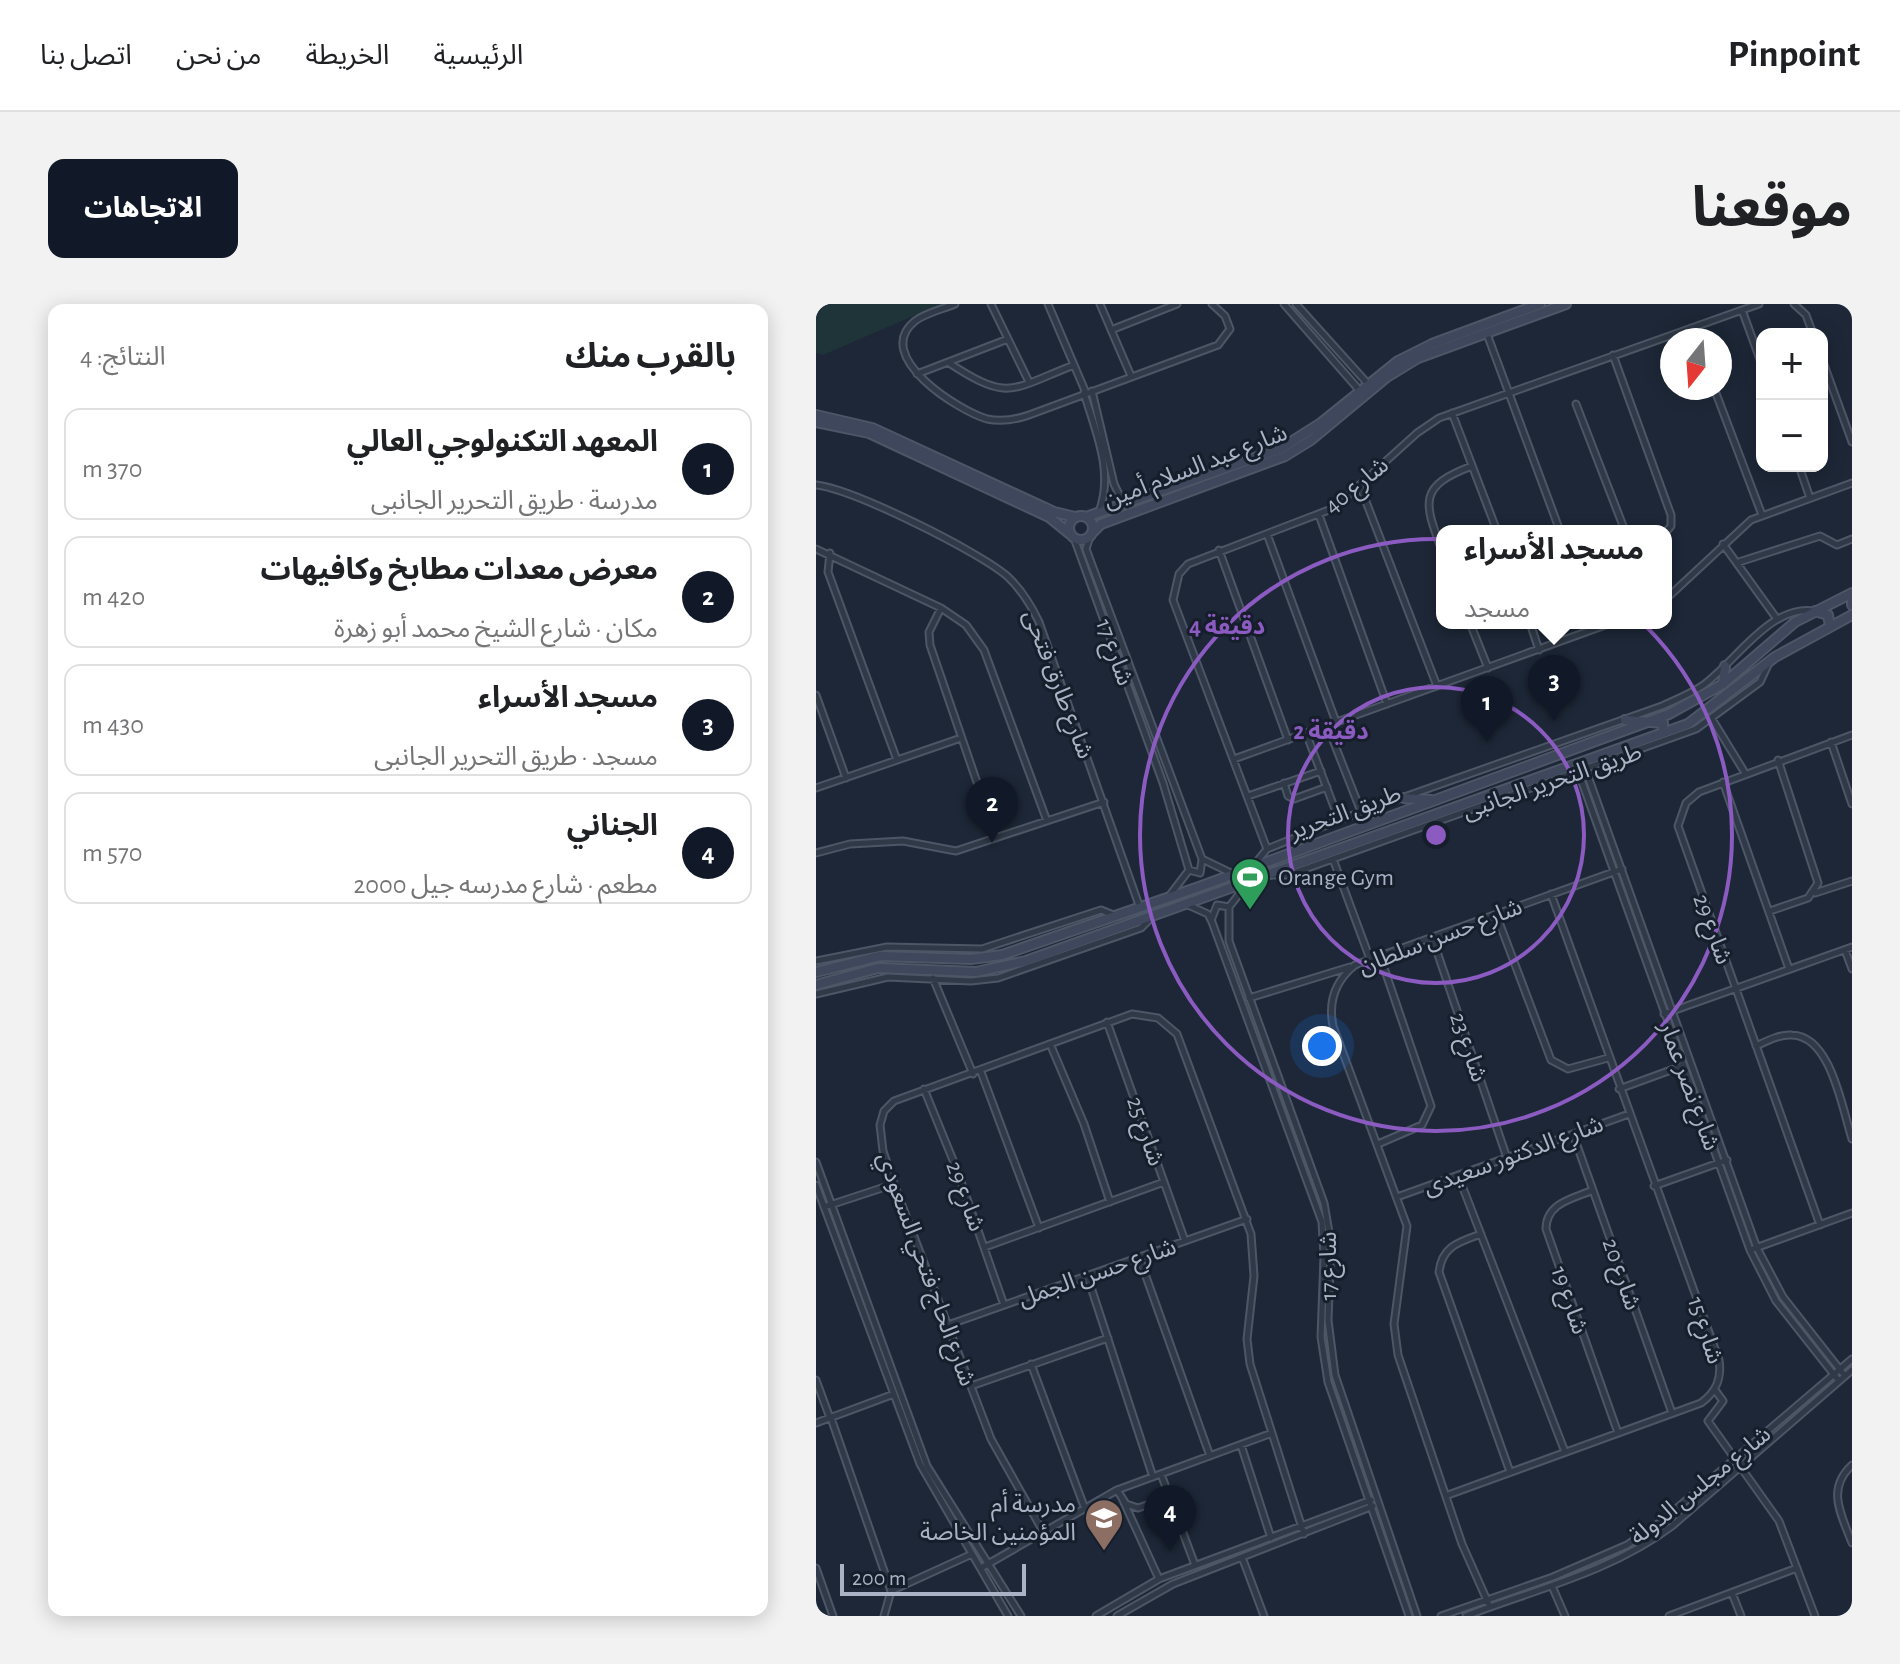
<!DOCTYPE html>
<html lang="ar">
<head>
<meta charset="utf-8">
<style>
	body { margin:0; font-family:"Alegreya Sans","Noto Sans Arabic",sans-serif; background:#f2f2f2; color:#202124; direction:rtl }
	.controls { position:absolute; right:24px; top:24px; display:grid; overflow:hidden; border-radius:16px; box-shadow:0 4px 20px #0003 }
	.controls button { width:72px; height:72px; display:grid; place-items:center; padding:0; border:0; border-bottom:2px solid #e0e0e0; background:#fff; color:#202124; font:40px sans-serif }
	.compass { position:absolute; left:844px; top:24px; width:72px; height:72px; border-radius:50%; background:#fff; box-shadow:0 4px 20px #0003; rotate:197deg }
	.scale { position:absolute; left:24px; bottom:20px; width:186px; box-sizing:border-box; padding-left:8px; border:4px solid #a9b3c5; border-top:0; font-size:22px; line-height:28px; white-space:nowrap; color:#a9b3c5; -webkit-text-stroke:6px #161e2b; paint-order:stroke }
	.you { position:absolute; left:506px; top:742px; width:28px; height:28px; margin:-20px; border:6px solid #fff; border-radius:50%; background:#1a73e8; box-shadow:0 0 0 12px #1a73e833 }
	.badge { display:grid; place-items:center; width:52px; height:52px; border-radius:50%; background:#111827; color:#fff; font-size:26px; font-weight:700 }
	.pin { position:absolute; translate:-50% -66px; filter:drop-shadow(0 2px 4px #0008) }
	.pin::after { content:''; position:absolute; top:42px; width:28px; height:24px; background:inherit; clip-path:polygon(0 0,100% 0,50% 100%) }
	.popup { position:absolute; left:620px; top:221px; width:236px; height:104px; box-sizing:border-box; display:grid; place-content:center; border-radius:16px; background:#fff; filter:drop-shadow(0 2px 6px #0005); font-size:26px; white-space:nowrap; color:#757577 }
	.popup b { font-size:30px; color:#202124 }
	.popup::after { content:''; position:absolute; left:50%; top:100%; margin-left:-16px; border:16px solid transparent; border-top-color:#fff }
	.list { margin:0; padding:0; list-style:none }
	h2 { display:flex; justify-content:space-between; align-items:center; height:104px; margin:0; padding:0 32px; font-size:34px }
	h2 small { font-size:26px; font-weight:400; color:#757577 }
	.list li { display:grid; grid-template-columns:52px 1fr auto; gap:24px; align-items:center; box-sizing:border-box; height:112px; margin:0 16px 16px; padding:0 16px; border:2px solid #e0e0e0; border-radius:16px }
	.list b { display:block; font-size:30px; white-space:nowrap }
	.list p { margin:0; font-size:26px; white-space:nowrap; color:#757577 }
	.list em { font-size:26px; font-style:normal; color:#757577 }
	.map { position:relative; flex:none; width:1036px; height:1312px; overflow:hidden; direction:ltr; border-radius:16px }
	header { display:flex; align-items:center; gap:48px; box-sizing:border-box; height:112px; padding:0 40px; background:#fff; border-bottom:2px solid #e0e0e0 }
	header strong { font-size:38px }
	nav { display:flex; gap:44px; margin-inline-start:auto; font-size:28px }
	.intro { display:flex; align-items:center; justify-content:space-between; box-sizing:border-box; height:192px; padding:0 48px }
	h1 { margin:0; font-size:56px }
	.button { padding:20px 36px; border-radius:16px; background:#111827; color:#fff; font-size:28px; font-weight:700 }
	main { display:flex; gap:48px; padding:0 48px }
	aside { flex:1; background:#fff; border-radius:16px; box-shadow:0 4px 20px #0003 }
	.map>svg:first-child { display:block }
</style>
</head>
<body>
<header>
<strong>Pinpoint</strong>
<nav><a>الرئيسية</a><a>الخريطة</a><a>من نحن</a><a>اتصل بنا</a></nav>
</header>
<div class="intro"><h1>موقعنا</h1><a class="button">الاتجاهات</a></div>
<main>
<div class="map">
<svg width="1036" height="1312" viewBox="0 0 1036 1312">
	<rect width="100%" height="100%" fill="#1d2737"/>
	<path fill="#1f3438" d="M0,0H125L7,51L0,49Z"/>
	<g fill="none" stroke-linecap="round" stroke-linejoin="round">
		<defs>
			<path id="street" d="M139,0C127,5 109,9 99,17C55,52 143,107 171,115C186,118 199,116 213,111L402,41L414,25L409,12L396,0
				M175,0L213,78
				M232,0L270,89
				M284,0L315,72
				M468,0L544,87
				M480,0L552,80
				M978,0L990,11L997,30
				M926,6L946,61
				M875,24L880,36
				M295,26L361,0
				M671,30L744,227
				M797,51L855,211V222L850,228
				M1006,55L1036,138
				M133,59C193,98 194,86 258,61
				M101,70L192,35
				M898,84L946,211
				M276,87L298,180L308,201
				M268,89C280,129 298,168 283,208
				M760,100L809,227
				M636,109L681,227
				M983,162L994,194
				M0,181C37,185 162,247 191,272C205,285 215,301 223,318L324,604
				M544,182L621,382
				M503,211L571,400
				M451,230L520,418
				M274,232L270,245L386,555L417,570
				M258,234L347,479L373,566L354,591
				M907,240L961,315
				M0,245L125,304L150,321L168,346L231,517
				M403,246L472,436
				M626,246C607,197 603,182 656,162
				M14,249L12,268L81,456
				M923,258L1004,232L1021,241L1036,235
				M850,295L935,216L1036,179
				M125,304L113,328L114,341L180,534
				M654,319L672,364
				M714,319L723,346
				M0,391L30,474
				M896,415L929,469
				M511,421L546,510
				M490,429L523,516
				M1015,438L1036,500
				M418,455L795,319
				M769,464L941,944L967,993L1029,1072
				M762,467L934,946L960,997L1023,1077
				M907,478L973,665
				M468,479L472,492L478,495L511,483
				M0,484L145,434
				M432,492L505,467
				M451,545L357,296L363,270L372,260L518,204L601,129L623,114L943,0
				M0,549L34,540L87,537L140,547L288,498
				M517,555L554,655
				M438,561L451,545L523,516L846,402C859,396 874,390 886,382C919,359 954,300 998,307
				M373,566L384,569L386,556
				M450,571H472L880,425L944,378L952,361
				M431,580L413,603V637L508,899L515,940L512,1016L519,1071L601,1312
				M999,589L1036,577
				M372,601L392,610L396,618L506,918L508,952L505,1033L512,1078L593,1312
				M954,607L992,594L1002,579L962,456
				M680,610L735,756L752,765L792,754
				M396,614L401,601L413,603
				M616,633L691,854
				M1029,646L1036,665
				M0,657L71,643L166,645L285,606L300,612
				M117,674L157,770
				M0,690L72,673L155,677L182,674L325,624L335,614
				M433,694L534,663
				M848,710L1036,643
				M291,718L369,937
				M235,742L268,820L294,898
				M940,742C951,737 964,730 976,731C1015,732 1026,804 1036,835
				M165,768L223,924
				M108,785L141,866L188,1001
				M803,785L866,762
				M757,830L856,1109
				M562,840L606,821L615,802L564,652
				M0,858L111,1162L205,1312
				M642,871L749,1148
				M0,881L104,1160L192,1312
				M838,882L911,856
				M777,886C756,895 730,899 730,925L802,1129
				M581,893L813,810
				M8,903L78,880
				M1004,921L862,522L870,499L883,488L1036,431
				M665,930C643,938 626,942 623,968L694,1168
				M169,943L348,878
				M934,946L1036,909
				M323,953L394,1152
				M271,971L337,1173
				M132,1021L431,915
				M215,1060L269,1205
				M0,1076L14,1114
				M155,1082L292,1034
				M899,1086L907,1097L892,1117L963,1217L999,1312
				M15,1114L75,1287L68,1312
				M0,1119L78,1090
				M425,1141L455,1234
				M1036,1161C1010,1185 1025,1210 1036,1239
				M345,1170L379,1261
				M301,1186L310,1200L322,1204L354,1193
				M632,1191L885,1099C900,1088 906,1075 903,1056L735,590
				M306,1194L343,1275
				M228,1229L175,1135L78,880L67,847L64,821L68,807L78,797L316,710L342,714L361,730L435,930L438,972L431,1035L434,1060L488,1230
				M426,1253L448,1312
				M0,1264L17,1312
				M165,1264L301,1186L456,1129
				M736,1282L749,1312
				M75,1287L156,1250
				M916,1289L925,1312
				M674,1303L646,1240L582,1051L578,1020L591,922L517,722C512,697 519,677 539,661L806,565
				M280,1312L343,1275L555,1196
				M301,1312L357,1280L557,1202
				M625,1312L737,1273L811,1241L846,1217L1036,1055
				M650,1312C720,1285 795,1268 856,1222L1036,1066
				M853,1312L981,1264"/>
			<path id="secondary" d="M0,111L56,124L238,208L259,213
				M0,118L53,129L233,213L254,230
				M253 224a12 12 0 1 1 24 0a12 12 0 1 1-24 0Z
				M270,213L464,145L505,119L582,57L616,40L724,0
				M276,229L285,220L469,152L495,136L571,73L602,54L750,0
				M1036,293V301
				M999,307L1012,311L1014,322
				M907,380L909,362
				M809,416L847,419V429
				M588,494L615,496
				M0,668L64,652L155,655L186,651L383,583L853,410L907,380L979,318L1036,289
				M0,681L62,664L160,668L210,657L872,420L959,353L1036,311"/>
		</defs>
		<use href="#street" stroke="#4d5666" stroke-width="9"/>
		<use href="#secondary" stroke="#4d5666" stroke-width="12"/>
		<use href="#street" stroke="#303947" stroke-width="5"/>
		<use href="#secondary" stroke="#3e475b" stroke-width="8"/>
	</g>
	<g fill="none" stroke="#8b5bc1" stroke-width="4">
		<circle cx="620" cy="531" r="148"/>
		<circle cx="620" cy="531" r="296"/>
	</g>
	<defs>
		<symbol id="stadium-pin" viewBox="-11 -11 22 30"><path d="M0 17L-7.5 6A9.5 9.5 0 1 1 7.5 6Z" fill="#2e9e5b" stroke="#161e2b"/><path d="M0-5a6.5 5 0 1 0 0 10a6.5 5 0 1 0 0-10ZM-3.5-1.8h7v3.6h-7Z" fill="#fff"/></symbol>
		<symbol id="school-pin" viewBox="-11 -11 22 30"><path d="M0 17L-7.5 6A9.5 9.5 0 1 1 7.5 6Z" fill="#8d6e63" stroke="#161e2b"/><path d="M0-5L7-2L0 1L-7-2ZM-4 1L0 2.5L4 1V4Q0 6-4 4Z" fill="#fff"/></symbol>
	</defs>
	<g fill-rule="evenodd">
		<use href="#stadium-pin" x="412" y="551" width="44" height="60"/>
		<use href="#school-pin" x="266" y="1192" width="44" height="60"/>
	</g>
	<g text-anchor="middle" stroke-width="6" stroke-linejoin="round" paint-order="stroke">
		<g font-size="24" fill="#a9b3c5" stroke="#161e2b">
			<text transform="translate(379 162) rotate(-21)" y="8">شارع عبد السلام أمين</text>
			<text transform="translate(540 181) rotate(-39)" y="8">شارع 40</text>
			<text transform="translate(299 348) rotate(70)" y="8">شارع 17</text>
			<text transform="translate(243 380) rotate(69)" y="8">شارع طارق فتحى</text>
			<text transform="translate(736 477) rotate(-19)" y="8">طريق التحرير الجانبى</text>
			<text transform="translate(529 508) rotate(-20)" y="8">طريق التحرير</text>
			<text transform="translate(897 625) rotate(70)" y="8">شارع 29</text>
			<text transform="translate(624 632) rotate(-21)" y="8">شارع حسن سلطان</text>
			<text transform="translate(653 743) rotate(71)" y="8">شارع 23</text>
			<text transform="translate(874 782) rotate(70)" y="8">شارع نصر عمار</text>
			<text transform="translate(330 827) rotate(71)" y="8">شارع 25</text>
			<text transform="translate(697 851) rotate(-20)" y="8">شارع الدكتور سعيدى</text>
			<text transform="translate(150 892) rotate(70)" y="8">شارع 29</text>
			<text transform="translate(512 962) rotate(-90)" y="8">شارع 17</text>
			<text transform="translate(111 965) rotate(70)" y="8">شارع الحاج فتحي السعودي</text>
			<text transform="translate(281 968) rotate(-19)" y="8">شارع حسن الجمل</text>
			<text transform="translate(806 970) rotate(71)" y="8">شارع 20</text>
			<text transform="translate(754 996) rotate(71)" y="8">شارع 19</text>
			<text transform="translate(890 1026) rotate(72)" y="8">شارع 15</text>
			<text transform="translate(884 1181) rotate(-39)" y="8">شارع مجلس الدولة</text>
		</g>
		<g font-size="24" fill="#a9b3c5" stroke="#161e2b" text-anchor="start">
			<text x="462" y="581">Orange Gym</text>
			<text x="260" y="1208" text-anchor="end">مدرسة أم<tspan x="260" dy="28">المؤمنين الخاصة</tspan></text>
		</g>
	</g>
	<circle cx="620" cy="531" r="12" fill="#8b5bc1" stroke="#161e2b" stroke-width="4"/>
	<g font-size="24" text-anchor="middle" font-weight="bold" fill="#8b5bc1" stroke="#161e2b" stroke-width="6" stroke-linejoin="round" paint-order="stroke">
		<text x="411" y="330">4 دقيقة</text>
		<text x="515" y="435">2 دقيقة</text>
	</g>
</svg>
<div class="controls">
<button>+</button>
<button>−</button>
</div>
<svg class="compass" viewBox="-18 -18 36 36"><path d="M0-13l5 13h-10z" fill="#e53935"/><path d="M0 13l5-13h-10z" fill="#757577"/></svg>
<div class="scale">200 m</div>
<div class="you"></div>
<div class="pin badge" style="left:671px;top:438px">1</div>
<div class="pin badge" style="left:176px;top:539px">2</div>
<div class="pin badge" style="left:738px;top:417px">3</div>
<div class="popup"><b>مسجد الأسراء</b>مسجد</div>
<div class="pin badge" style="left:354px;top:1247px">4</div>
</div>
<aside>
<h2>بالقرب منك<small>النتائج: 4</small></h2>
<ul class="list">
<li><span class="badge">1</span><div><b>المعهد التكنولوجي العالي</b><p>مدرسة · طريق التحرير الجانبى</p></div><em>370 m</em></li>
<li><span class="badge">2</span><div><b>معرض معدات مطابخ وكافيهات</b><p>مكان · شارع الشيخ محمد أبو زهرة</p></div><em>420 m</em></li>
<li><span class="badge">3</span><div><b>مسجد الأسراء</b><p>مسجد · طريق التحرير الجانبى</p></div><em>430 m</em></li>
<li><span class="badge">4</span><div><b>الجناني</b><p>مطعم · شارع مدرسه جيل 2000</p></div><em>570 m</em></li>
</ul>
</aside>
</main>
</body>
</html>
